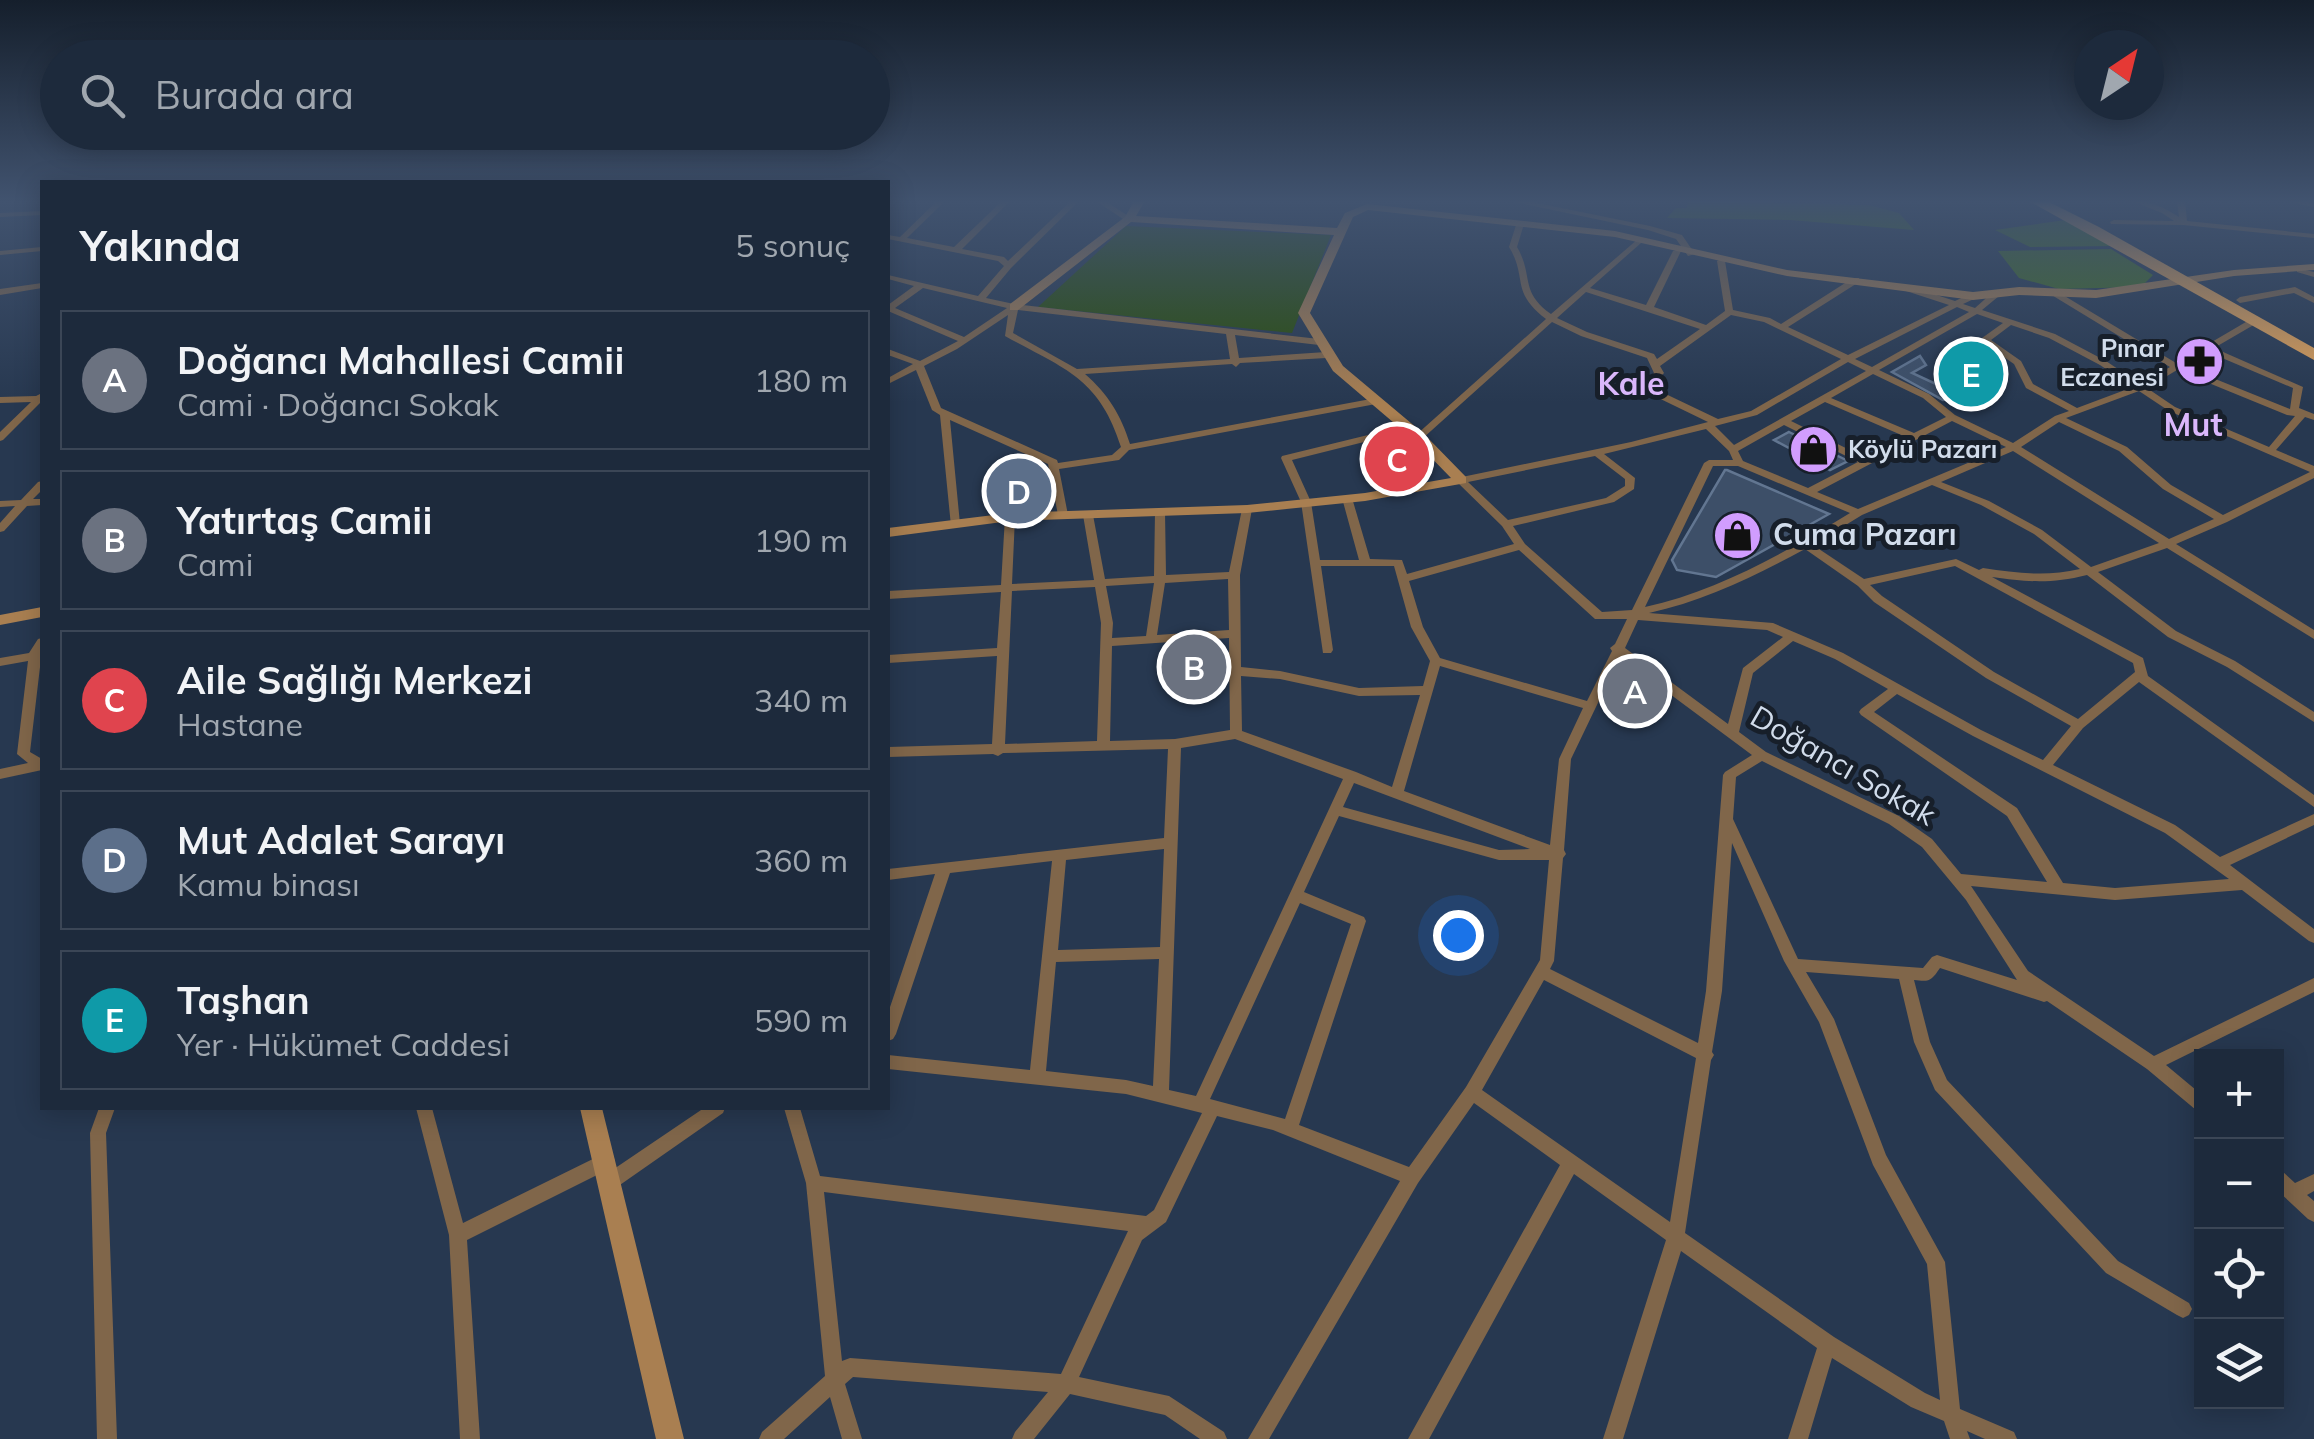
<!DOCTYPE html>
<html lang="tr">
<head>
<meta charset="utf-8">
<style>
	body { margin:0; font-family:Mulish,sans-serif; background:#2a3647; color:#f1f3f6 }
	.controls { position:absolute; right:30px; bottom:30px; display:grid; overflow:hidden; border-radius:0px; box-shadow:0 5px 25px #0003 }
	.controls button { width:90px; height:90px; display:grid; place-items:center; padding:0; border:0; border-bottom:2px solid #3b4656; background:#1d2a3c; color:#f1f3f6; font:50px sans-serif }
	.compass { position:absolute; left:2074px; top:30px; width:90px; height:90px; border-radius:50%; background:#1d2a3c; box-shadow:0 5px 25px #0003; rotate:35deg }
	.you { position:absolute; left:1458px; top:935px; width:35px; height:35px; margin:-25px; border:8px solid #fff; border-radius:50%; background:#1a73e8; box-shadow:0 0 0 15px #1a73e833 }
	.badge { display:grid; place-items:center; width:65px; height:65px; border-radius:50%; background:#d6ab8b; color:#fff; font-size:32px; font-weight:700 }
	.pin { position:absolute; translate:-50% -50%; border:5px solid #fff; box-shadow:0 2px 10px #0006 }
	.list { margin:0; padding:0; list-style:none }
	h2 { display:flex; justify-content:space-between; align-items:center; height:130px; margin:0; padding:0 40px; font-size:42px }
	h2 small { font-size:32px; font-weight:400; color:#a0a7af }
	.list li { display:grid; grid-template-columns:65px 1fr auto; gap:30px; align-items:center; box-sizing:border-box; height:140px; margin:0 20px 20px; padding:0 20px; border:2px solid #3b4656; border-radius:0px }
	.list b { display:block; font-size:38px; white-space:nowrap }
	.list p { margin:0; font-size:32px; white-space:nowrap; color:#a0a7af }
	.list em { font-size:32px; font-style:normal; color:#a0a7af }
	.icon { flex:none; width:55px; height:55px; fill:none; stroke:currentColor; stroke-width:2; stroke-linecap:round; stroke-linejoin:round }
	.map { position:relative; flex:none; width:2314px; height:1439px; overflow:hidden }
	.search { position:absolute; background:#1d2a3c; box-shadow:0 5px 25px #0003; left:40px; top:40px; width:850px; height:110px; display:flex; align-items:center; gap:25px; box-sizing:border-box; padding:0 35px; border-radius:55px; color:#a0a7af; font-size:38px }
	.panel { position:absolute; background:#1d2a3c; box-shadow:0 5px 25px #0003; left:40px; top:180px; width:850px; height:930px; border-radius:0px }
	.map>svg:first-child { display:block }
</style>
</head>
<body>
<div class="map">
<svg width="2314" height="1439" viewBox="0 0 2314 1439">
	<rect width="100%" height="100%" fill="#273850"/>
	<path fill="#294e05" d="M1126,226L1331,235L1292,333L1038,307Z"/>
	<path fill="#426e1e" d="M1688,201L1869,205L1899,213L1914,230L1790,220L1667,218L1676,208H1687Z
		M2065,220L2114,246L2030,247L1995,230Z
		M2111,249L2153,275L2141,287L2059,289L2019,278L1998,251Z"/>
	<path fill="#3d4f68" stroke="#627691" stroke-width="2.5" d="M1920,356L1926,365L1912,373L1938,385L1973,364L1989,372L1943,400L1892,372Z
		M1789,432L1848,461L1830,470L1774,440Z
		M1725,470H1727L1829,514L1716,577L1677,570L1672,560Z
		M1174,651L1222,661L1213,684L1165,674Z
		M1619,673L1657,689L1651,709L1612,697Z"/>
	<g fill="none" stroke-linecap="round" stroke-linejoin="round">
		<path fill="#80664a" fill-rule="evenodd" d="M937,201H945L907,238L954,247L1002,201H1010L962,249L1004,257L1008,261L1071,201H1079L1011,268L986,298L1014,304L1319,339L1323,342L1319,345L1235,335L1239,358L1326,352L1331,355L1326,358L1240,363L1236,367L1232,364L1085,374C1108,394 1121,415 1130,444L1376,398L1381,401L1376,404L1129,450L1119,460L1059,469L1068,515L1063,518L1058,515L1048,464L950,420L960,524L955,527L951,526L940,415L932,410L916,370L888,384V378L913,364L888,355V349L920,361L958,341L888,311V305L914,286L888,279V275L978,296L1004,266L998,261L888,239V235L900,237ZM923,288L1007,308L964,337L895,308ZM1018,310L1226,334L1230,359L1077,369L1013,333ZM1008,315L1005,336C1064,369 1099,377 1121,447L1112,455L1058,463L1057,460L941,408L924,366L957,349Z
			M1096,201H1105L1133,219L1126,221Z
			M1510,201H1527L1650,226L1682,235L1695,254L1688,256L1676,239L1648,230Z
			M2132,201C2149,201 2164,207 2179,217L2177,201H2185L2187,221L2314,234V238L2183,225L2111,224L2110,222L2114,220L2174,221L2162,213Z
			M2293,201L2314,203V207L2293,203Z
			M42,211V215L0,217V213Z
			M1517,222L1524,224L1517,247C1534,276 1519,291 1551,314L1638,239L1642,241L1641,243L1590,288L1646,305L1673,251L1680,249L1681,251L1654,307L1706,325L1725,311L1717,261L1721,259L1725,261L1733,310L1770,318L1781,324L1853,278H1859V282L1788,327L1848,355L1949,305L1903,290L1902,288L1906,285L1955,301L1970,294H1976V298L1963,304L1975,308L1993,292H1999V296L1982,310L2055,334L2106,361L2140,384L2170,367L2050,294L2049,292L2053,289L2176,363L2251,319H2257V323L2214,348L2303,387L2299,408L2314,414V420L2305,417L2276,450L2314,466V478L2227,522L2176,544L2314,630V639L2167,548L2098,572L2176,631L2235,661L2314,712V722L2227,667L2168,637L2087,575C2051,584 2028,582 1992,577L2143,658L2148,676L2314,795V807L2139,682L2083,728L2053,765L2175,825L2220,857L2314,814V825L2230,865L2314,929V943L2309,941L2242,890L2115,900L1971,886L2028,971L2154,1056L2314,978V992L2166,1065L2202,1095V1112L2196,1110L2147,1069L2047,1001L2044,1002L1940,968C1931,981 1930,982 1914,980L1930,1042L1947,1080L2118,1261L2189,1303L2192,1309L2189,1315L2183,1318L2177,1315L2106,1273L1935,1090L1914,1042L1899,979L1806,972L1834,1019L1886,1155L1945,1262L1960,1409L2014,1432L2017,1439H1985L1967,1431L1970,1439H1950L1944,1421L1911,1407L1832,1358L1808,1439H1788L1817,1348L1681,1251L1623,1439H1603L1666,1240L1574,1174L1429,1439H1408L1560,1165L1474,1103L1418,1183L1269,1439H1248L1400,1181L1273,1130L1217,1116L1166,1222L1142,1240L1079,1377L1169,1396L1224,1432L1227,1439H1200L1165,1415L1070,1394L1034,1439H1012L1015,1432L1048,1392L853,1377L845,1384L862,1439H842L830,1397L784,1439H759L762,1432L825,1376L806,1183L784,1108H800L820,1176L1146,1216L1154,1210L1202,1113L1126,1094L888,1069V1055L1030,1070L1052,861L950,873L896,1034L893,1039L888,1041V1013L935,874L888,880V869L1164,838L1168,749L1003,753L998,756L993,754L888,757V747L992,744L997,656L888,663V655L997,648L1001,592L888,599V591L1001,585L1005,517L1010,514L1015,517L1012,584L1094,580L1083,515L1088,512L1093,515L1105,579L1154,576L1155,512L1160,509L1165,512L1166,575L1229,572L1242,509L1247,506L1252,509L1240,575L1241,667L1280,671L1359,688L1423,686L1430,661L1411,627L1394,566H1321L1333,650L1331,653H1323L1301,502L1281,458L1282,456L1409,425L1412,426V430L1292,460L1311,502L1320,560H1359L1342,498L1347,495L1352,498L1370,559L1402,560L1407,574L1514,544L1502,526L1457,482V478L1631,442L1708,422L1642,390V386L1654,373L1647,358L1581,336L1552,322L1422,439H1416V435L1546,319C1510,292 1528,278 1509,247ZM1586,292L1700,329L1657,359L1654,354L1587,332L1557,318ZM1957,307L1969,312L1872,367L1855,359ZM1977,314L2003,323L1982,338V342L2014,364L2026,388L2069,411L2055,416L2013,443L1955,415L1929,394L1879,370ZM1731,315L1764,322L1841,359L1751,411L1718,419L1651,387L1664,373L1660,366ZM2011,325L2049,338L2100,365L2133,387L2077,408L2033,384L2021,361L1991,340ZM2208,352L2293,388L2290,409L2183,366ZM1848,362L1866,371L1734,445L1715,426L1757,415ZM2177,370L2287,415L2295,416L2269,447L2175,407L2147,388ZM1873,374L1923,398L1946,417L1914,433L1831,398ZM2139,391L2169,411L2310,472L2223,515L2171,485L2127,447L2066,418ZM1825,402L1906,437L1866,458L1791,421ZM1952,421L2006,447L1858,509L1817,492ZM2059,422L2119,451L2163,489L2214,519L2169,539L2021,447ZM1784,425L1858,462L1808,488L1743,461L1738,451ZM1706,429L1729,451L1733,460H1709L1704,463L1632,610L1602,612L1525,544L1513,526L1614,502L1634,489L1635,478L1604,454ZM2013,451L2159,543L2091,567L2042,530L1989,501L1941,482ZM1595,456L1625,479V486L1606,498L1508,520L1468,482ZM1713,466H1738L1850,513C1786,552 1718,591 1645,607ZM1932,485L1981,505L2034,534L2080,569C2046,577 2017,573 1983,568L1979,570L1956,559L1864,579L1813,545L1862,515ZM1805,549L1858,586L1874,602L1986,678L2071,726L2043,760L1981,730L1843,653L1773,623L1649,613C1704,601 1755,576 1805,549ZM1519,550L1595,619H1627L1615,644L1610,648L1612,651L1587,701L1440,658L1423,627L1409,581ZM1955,566L2133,663L2135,672L2078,719L1994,672L1882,596L1870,585ZM1228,579L1229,630L1157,635L1165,583ZM1154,583L1146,636L1112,638L1113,623L1106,586ZM1095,587L1101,623L1097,741L1005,744L1012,591ZM1638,620L1767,630L1783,637L1743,668L1728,724L1625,648ZM1229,638L1230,730L1175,739L1110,741L1112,646ZM1793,641L1835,659L1888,689L1861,709L1859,712L1861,715L2007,816L2047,882L1961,874L1932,839L1899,816L1766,752L1739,732L1753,673ZM1620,657L1752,755L1725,772L1723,775L1706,991L1698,1043L1550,969L1554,961L1563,858L1566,854L1564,850L1571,759ZM1440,666L1583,708L1559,759L1550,845L1404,791ZM1241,676L1280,679L1359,696L1420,695L1392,787L1356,772L1242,731ZM1897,694L1973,736L2165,833L2229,879L2115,888L2063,883L2017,808L1874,712ZM1235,739L1343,779L1196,1096L1169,1090L1181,748ZM1762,761L1889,824L1922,847L1966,900L2017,980L1937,955L1932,957L1923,968L1798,959L1733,819L1736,777ZM1354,783L1530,849L1499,850L1343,807ZM1339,816L1499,860H1549L1540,960L1466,1087L1409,1167L1299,1125L1366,921L1364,917L1304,892ZM1732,843L1784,961L1819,1022L1873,1165L1927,1264L1940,1400L1925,1393L1834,1337L1685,1233L1711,1060L1714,1055L1712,1052L1722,991ZM1164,849L1160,947L1058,950L1066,860ZM1300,903L1351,924L1285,1119L1210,1099ZM1159,959L1153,1086L1126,1080L1046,1071L1056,962ZM1544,980L1696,1058L1670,1222L1482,1090ZM824,1192L1128,1231L1061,1374L850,1358L842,1361Z
			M42,247V251L0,255V251Z
			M2297,268L2314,272V277L2297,272Z
			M42,283V288L0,295V289Z
			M2295,287L2314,297V303L2294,293L2240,303L2236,300L2240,297Z
			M42,393V401L3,440L0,441V432L31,402L0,403V397L36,396Z
			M42,481V490L33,499H42V505L27,506L4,531L0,532V523L15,506L0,507V501L21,500L38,482Z
			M42,638V650L30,752L42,759V770L0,779V769L28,763L17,754L28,661L0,666V658L29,653L38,639Z
			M99,1108H115L106,1133L117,1439H97L90,1133Z
			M416,1108H432L463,1223L601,1155L607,1153L613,1155L615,1161L613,1167L467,1240L480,1439H460L449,1235Z
			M704,1108H725L723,1113L617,1187L611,1189L605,1187L603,1181L605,1175Z
			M2276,1169L2282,1171L2295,1183L2314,1174V1191L2307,1195L2314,1201V1222L2308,1219L2276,1189Z"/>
		<path fill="#a97f51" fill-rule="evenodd" d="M1134,201H1145L1136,216L1337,228L1345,213L1367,204L1615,231L1787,270L1973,292L2019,287L2096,290L2234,270L2314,264V270L2234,276L2096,298L2019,295L1973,300L1787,276L1615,237L1368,210L1353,217L1310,313L1343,366L1424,434L1466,477V483L1365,501L1247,513L1010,521L888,537V528L1010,513L1247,505L1365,493L1451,478L1414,440L1333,371L1298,313L1334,235L1131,222L1018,310H1010V304L1125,217Z
			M42,607V617L0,625V615Z
			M580,1108H602L684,1439H656Z"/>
		<path fill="#e4a358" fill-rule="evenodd" d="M2029,201H2047L2099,227L2314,348V360Z"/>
	</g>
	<linearGradient id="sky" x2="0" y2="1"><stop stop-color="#151f2c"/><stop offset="0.5" stop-color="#41536f"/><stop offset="1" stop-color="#41536f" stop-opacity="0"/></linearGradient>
	<rect width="2314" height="403" fill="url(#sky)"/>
	<defs>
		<symbol id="pharmacy-disc" viewBox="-11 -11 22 22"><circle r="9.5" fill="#d19dfe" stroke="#171f2a"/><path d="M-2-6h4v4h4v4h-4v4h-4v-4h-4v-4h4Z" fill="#111"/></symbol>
		<symbol id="shop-disc" viewBox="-11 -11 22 22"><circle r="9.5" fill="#d19dfe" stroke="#171f2a"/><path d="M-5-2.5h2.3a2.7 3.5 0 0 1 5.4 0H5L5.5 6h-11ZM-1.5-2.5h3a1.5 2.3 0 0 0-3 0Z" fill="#111"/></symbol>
	</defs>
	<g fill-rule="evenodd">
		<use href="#pharmacy-disc" x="2172" y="334" width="55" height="55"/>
		<use href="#shop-disc" x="1786" y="422" width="55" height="55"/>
		<use href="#shop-disc" x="1710" y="508" width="55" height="55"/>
	</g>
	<g text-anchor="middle" stroke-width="10" stroke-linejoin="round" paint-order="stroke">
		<g font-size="25" font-weight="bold" fill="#d1dceb" stroke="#171f2a" text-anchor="end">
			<text x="2164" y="357">Pınar<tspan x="2164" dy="29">Eczanesi</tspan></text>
			<text x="1848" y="458" text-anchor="start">Köylü Pazarı</text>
		</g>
		<g font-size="30" font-weight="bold" fill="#d1dceb" stroke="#171f2a" text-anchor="start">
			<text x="1773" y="545">Cuma Pazarı</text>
		</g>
		<g font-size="30" fill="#d1dceb" stroke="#171f2a">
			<text transform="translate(1843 766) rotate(30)" y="10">Doğancı Sokak</text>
		</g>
		<g font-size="32" font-weight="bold" fill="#dab7fb" stroke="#171f2a">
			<text x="1631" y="395">Kale</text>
			<text x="2193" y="436">Mut</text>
		</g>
	</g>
</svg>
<div class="controls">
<button>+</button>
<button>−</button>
<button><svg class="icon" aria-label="locate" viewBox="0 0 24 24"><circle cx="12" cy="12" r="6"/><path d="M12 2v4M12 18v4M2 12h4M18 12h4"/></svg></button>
<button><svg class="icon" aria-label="layers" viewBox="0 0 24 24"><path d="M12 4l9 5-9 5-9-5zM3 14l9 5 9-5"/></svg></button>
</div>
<svg class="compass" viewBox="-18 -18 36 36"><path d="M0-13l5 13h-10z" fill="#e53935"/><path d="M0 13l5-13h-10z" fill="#a0a7af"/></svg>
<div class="you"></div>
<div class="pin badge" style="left:1635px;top:691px;background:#6b7280">A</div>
<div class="pin badge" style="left:1194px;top:667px;background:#6b7280">B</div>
<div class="pin badge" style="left:1397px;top:459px;background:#e0444e">C</div>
<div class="pin badge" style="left:1019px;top:491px;background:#5c6f8a">D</div>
<div class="pin badge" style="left:1971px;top:374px;background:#0f9aa8">E</div>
<div class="search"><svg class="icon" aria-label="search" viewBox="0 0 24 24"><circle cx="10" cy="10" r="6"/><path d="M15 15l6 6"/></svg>Burada ara</div>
<section class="panel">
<h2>Yakında<small>5 sonuç</small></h2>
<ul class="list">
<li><span class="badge" style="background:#6b7280">A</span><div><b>Doğancı Mahallesi Camii</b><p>Cami · Doğancı Sokak</p></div><em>180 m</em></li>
<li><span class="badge" style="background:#6b7280">B</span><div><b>Yatırtaş Camii</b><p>Cami</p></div><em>190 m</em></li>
<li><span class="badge" style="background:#e0444e">C</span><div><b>Aile Sağlığı Merkezi</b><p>Hastane</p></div><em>340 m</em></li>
<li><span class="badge" style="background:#5c6f8a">D</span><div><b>Mut Adalet Sarayı</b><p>Kamu binası</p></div><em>360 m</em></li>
<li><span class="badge" style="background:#0f9aa8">E</span><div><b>Taşhan</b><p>Yer · Hükümet Caddesi</p></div><em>590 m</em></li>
</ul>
</section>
</div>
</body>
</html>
